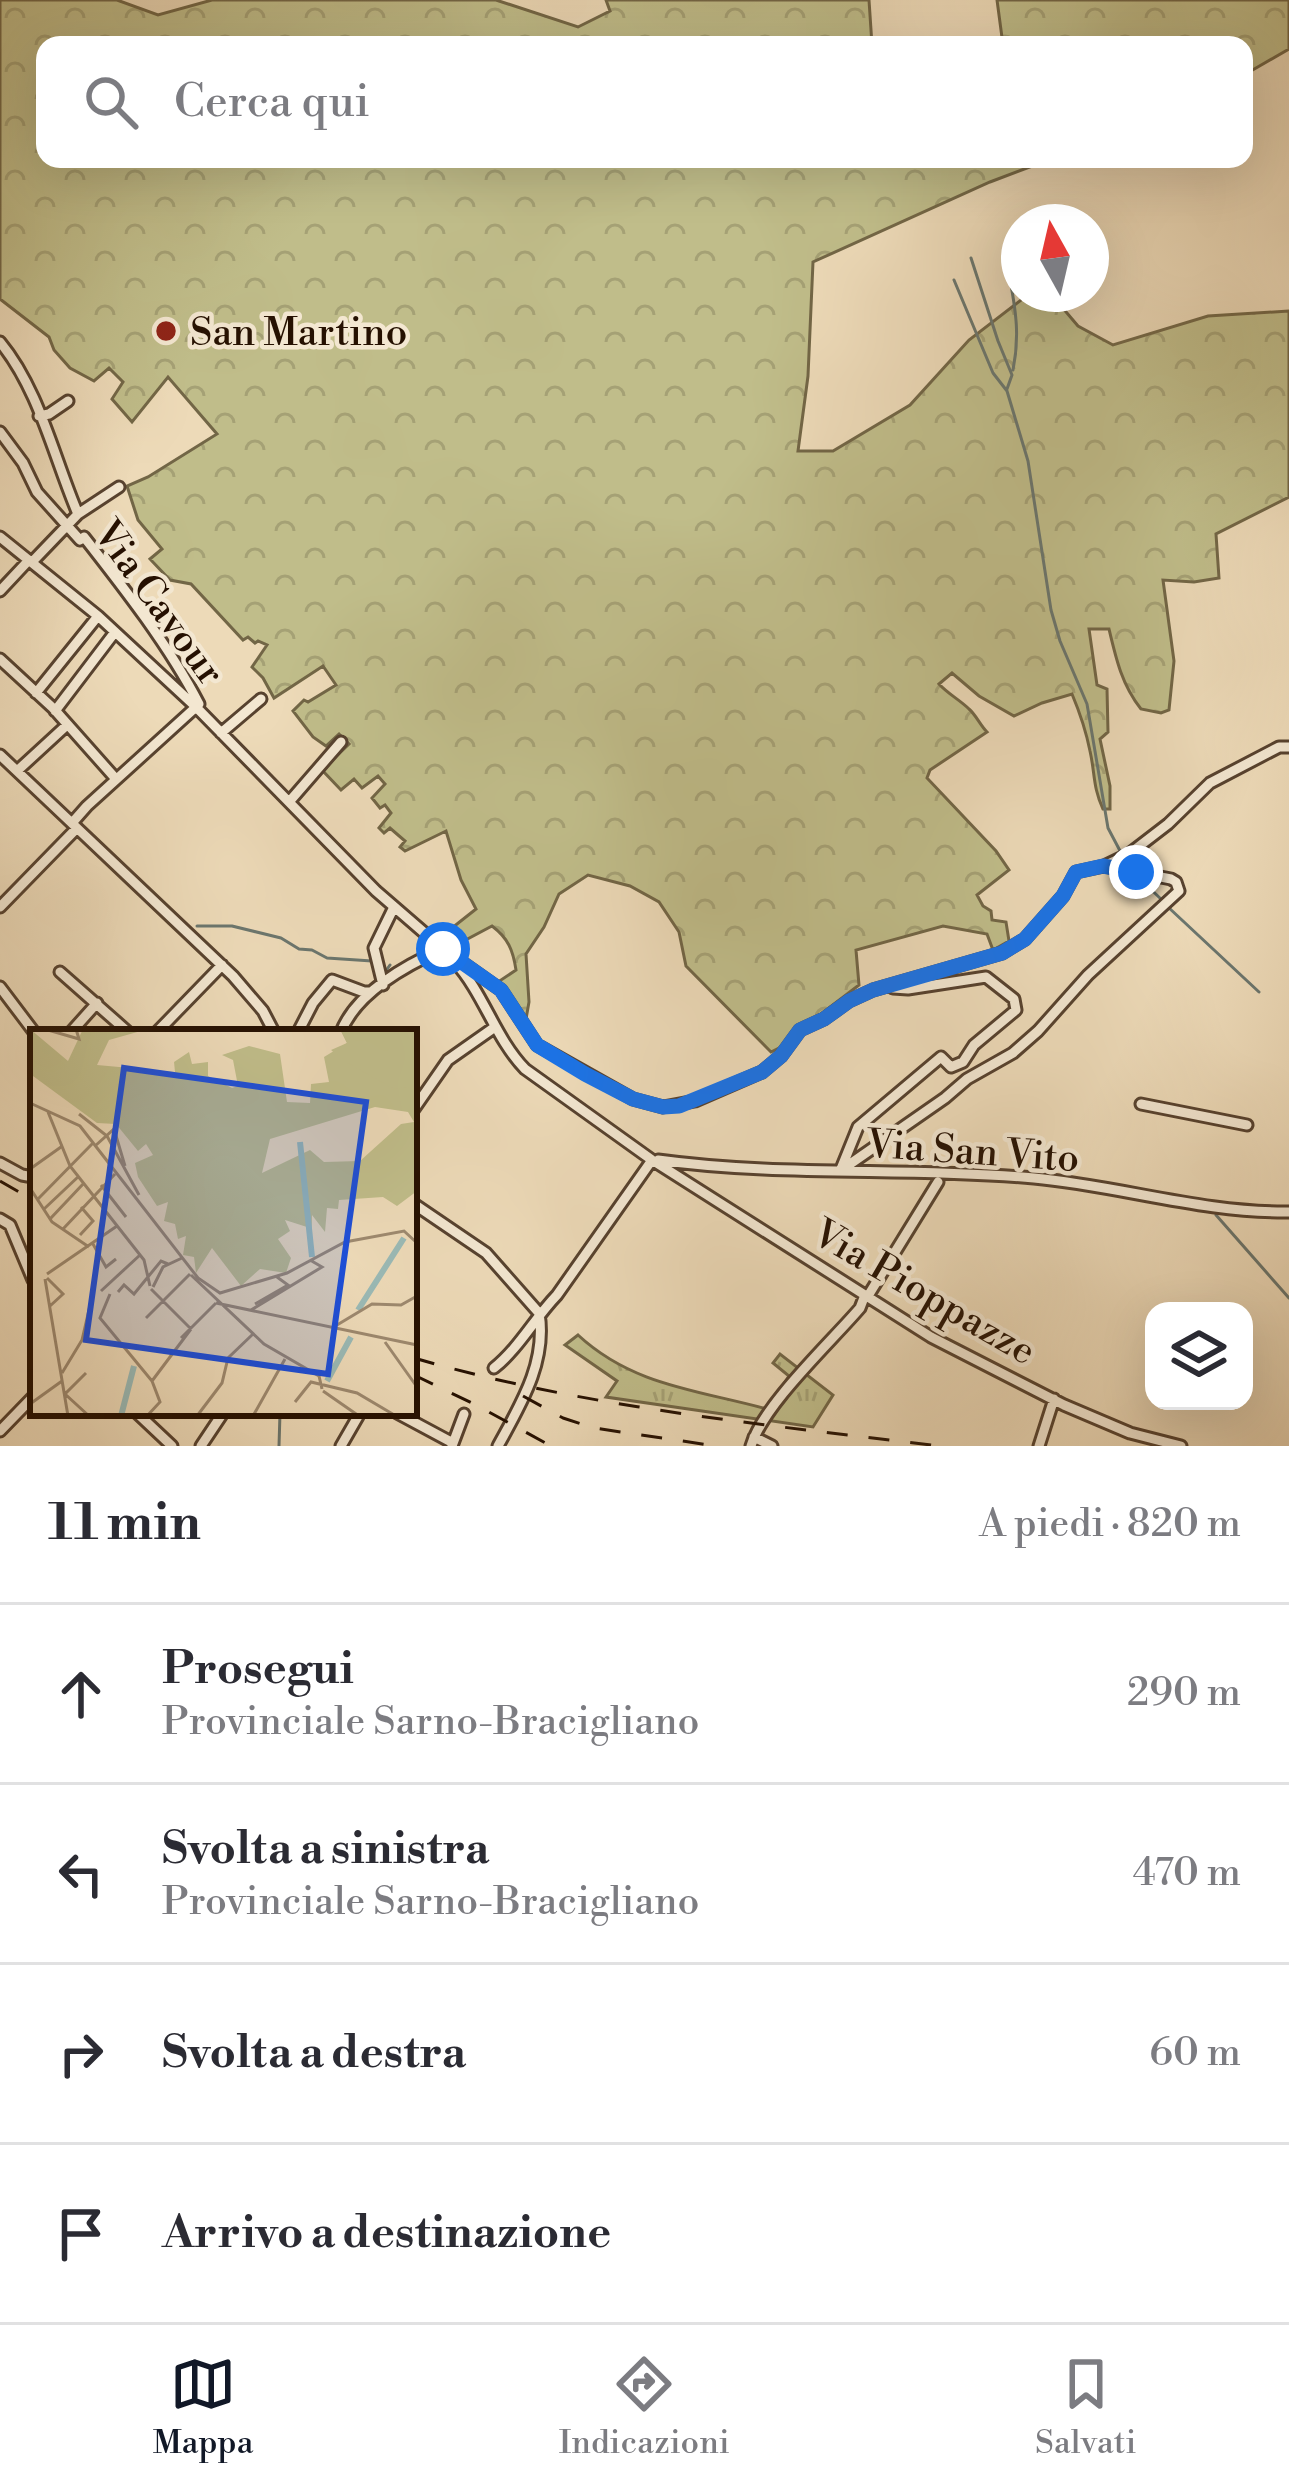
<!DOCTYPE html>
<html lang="it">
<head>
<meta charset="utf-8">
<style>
	body { margin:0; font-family:"Libre Bodoni",serif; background:#f2f2f3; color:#2b2b33 }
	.controls { position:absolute; right:36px; bottom:36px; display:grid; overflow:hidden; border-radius:24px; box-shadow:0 12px 48px #0002 }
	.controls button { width:108px; height:108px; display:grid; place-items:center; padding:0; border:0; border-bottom:3px solid #e1e1e2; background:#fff; color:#2b2b33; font:60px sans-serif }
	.compass { position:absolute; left:1001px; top:204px; width:108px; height:108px; border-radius:50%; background:#fff; box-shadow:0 12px 48px #0002; rotate:352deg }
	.stop { position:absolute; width:36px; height:36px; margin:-27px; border:9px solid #1a73e8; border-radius:50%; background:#fff }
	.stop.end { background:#1a73e8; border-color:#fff; box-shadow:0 3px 12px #0008 }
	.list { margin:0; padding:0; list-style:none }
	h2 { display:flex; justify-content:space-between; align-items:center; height:156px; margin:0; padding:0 48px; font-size:51px }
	h2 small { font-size:39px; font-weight:400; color:#7c7c81 }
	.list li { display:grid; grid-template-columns:78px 1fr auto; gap:36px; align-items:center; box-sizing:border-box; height:180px; padding:0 48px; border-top:3px solid #e1e1e2 }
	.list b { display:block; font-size:45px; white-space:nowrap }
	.list p { margin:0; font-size:39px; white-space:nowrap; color:#7c7c81 }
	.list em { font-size:39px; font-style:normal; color:#7c7c81 }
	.icon { flex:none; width:66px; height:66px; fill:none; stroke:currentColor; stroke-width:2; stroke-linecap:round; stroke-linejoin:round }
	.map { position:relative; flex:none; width:1289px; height:1446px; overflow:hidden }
	.search { position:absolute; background:#fff; box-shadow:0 12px 48px #0002; left:36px; right:36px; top:36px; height:132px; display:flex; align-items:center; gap:30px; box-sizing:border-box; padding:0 42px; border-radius:24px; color:#7c7c81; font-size:45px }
	.sheet { height:876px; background:#fff }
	nav { display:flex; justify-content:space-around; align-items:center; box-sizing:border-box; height:168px; border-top:3px solid #e1e1e2; background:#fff; font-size:33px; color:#7c7c81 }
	nav a { display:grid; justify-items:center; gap:6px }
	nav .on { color:#111827 }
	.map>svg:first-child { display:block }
</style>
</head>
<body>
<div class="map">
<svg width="1289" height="1446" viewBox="0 0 1289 1446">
	<defs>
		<pattern id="grass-tufts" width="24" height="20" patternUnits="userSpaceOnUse" patternTransform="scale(3)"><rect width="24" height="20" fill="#c0bd8a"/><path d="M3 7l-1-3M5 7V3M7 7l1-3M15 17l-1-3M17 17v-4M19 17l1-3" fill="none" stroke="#a5a175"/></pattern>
		<pattern id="forest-crowns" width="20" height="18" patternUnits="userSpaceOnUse" patternTransform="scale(3)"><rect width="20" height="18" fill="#c0bd8a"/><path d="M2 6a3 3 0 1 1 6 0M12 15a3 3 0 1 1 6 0" fill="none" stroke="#a5a175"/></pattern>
	</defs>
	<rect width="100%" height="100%" fill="#eddab8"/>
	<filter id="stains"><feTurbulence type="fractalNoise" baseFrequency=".00167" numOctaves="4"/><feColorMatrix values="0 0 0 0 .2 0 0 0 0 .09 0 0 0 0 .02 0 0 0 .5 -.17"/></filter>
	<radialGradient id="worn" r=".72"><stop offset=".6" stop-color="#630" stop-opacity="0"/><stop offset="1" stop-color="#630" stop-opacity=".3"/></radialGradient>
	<path fill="url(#grass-tufts)" stroke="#726646" stroke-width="3" d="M578,1335C633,1386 698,1390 767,1409L789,1376L773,1363L780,1354L833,1395L813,1427L606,1397L617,1381L565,1345Z"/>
	<path fill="url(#forest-crowns)" stroke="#726646" stroke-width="3" d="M0,0H117L158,15L212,0H496L578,27L610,11L606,0H869L872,45H45V159H1051L990,182L813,262L808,376L798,451H833L910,405L969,340L1029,294L1056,300L1078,326L1113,345L1208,316L1289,311V497L1216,534L1219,578L1194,582L1163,580L1174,661L1169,710L1161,713L1141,709C1122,685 1116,659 1109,629H1089L1097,685L1107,689L1108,732L1100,739L1110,786V809H1103C1093,788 1095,773 1090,751C1086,731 1080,713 1072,694L1042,703L1014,716L979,696L952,673L939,684C948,694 960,700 969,709C976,715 980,725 987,732L930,770L927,778L996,851L1009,870L977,895L983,906L991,911L992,920L1006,922L1009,941L993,950L987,934L943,926L856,950L859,985L821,1014L799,1026L781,1047L771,1052L686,966L679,932L659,902L630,886L588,875L559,894L544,927L526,954L529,1002L526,1019L498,982L516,970C513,950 508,938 492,926L458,944L443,935L476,909L461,880L446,831L405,851L400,847L405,841L390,828L384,833L379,828L391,813L385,805L380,808L372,798L385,784L378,776L362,788L354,779L341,790L322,770L349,744L339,734L326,746L313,737L293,711L304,700L308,702L336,685L323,666L274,698L263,678L252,667L267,645L258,641L255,643L248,637L243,640L191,584L170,580L150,559L162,549L138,520L127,486L148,477L217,434L168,377L132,422L112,399L123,382L109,368L94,381L70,368L54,350L49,337L0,299Z
		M997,0H1289V49L1244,75V45H1003Z"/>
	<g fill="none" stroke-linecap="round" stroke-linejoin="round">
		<path stroke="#6b766e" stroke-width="3" d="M1006,254C1012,297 1022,325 1013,370
			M971,258L998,341L1012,375L1007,389
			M954,280L993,373L1007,391L1028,461L1051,610L1060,641L1087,704L1108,828L1128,866
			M1138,877L1162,900
			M1168,907L1259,992
			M197,926H232L281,938L299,949L312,950L327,958L372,961
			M385,972L390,965
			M1216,1215L1289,1298
			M279,1446L280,1413"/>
		<defs>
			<path id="minor" d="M0,342C39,389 54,458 78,514
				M39,416L49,414L68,401
				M0,432L23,463L37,492L80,540L84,537C124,588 170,647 199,704
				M0,537L98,616L196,707L376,891L443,949L501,990L537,1045L633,1099L663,1107L695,1101L762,1072L781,1056L800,1030L824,1019L849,1001L873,990L1002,953L1025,939L1063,896L1076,872L1104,866L1129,854L1168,824L1210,783L1279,747H1289
				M32,562L78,514L119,487
				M0,591L29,560
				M0,659L53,708L116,779
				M36,693L98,616
				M55,711L115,632
				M221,733L261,699
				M0,755L233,976L263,1011L274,1032
				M17,771L67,725
				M289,802L341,742
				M72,823L87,806L196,707
				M0,907L77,828
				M455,962C484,994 495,1038 525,1069L652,1160L931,1337L1064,1405L1130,1433L1181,1446
				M60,972L128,1032
				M383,985L374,948L394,907
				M0,987L34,1032
				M71,1032L97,1003
				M157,1032L222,965
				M298,1032L313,1003L332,980L364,992H370
				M341,1032C356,993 406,965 443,949
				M1141,1104L1247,1125
				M414,1109L448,1060L495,1027
				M658,1160C782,1177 909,1167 1034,1178C1120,1186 1203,1213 1289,1212
				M0,1163L22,1175L33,1177
				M841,1169L858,1127L941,1057L951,1067L963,1062L974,1045L1016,1010L1014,999L986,977L908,989L893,988
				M840,1171L945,1098L967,1079L1013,1053L1038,1031L1088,975L1179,891L1176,882L1171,879L1104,866
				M414,1204L486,1253L539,1313
				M0,1219L10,1225L33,1280
				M868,1296L938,1182
				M494,1368C519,1348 534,1319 557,1295L652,1160
				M137,1413L172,1446
				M397,1413L453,1443
				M0,1431L33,1397
				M754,1437L772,1446
				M201,1446L223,1413
				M341,1446L360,1413
				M452,1446L464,1414
				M498,1446C521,1404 547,1362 539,1313
				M751,1446C763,1405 831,1342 860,1308L865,1295
				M1039,1446L1054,1399"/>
		</defs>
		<use href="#minor" stroke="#57422f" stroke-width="15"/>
		<use href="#minor" stroke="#f3e7d1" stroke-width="9"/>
		<path stroke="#251001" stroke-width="3" stroke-dasharray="21 21" stroke-linecap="butt" d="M0,1181L33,1200
			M414,1358C586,1408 762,1424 939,1446
			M414,1375L478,1406L551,1446
			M523,1396L563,1418L594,1428L716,1446"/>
	</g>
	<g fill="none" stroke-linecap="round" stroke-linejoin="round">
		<path stroke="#1a73e8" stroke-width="15" d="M443,949L501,990L537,1045L585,1074L633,1099L663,1107L679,1106L762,1072L781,1056L800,1030L824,1019L849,1001L873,990L1002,953L1025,939L1063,896L1076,872L1103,866L1136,872"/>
	</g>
	<circle fill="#8f2418" stroke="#f3e7d1" stroke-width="4.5" cx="166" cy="331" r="12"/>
	<g text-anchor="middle" stroke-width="9" stroke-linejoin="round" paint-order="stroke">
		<g font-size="39" fill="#251001" stroke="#f3e7d1" text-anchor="start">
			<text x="190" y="345">San Martino</text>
		</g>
		<g font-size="39" fill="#251001" stroke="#f3e7d1">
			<text transform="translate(160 602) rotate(54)" y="14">Via Cavour</text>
			<text transform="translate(973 1150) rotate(4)" y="14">Via San Vito</text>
			<text transform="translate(925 1291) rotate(30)" y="14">Via Pioppazze</text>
		</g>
	</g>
	<g transform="translate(30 1029)">
		<rect width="387" height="387" fill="#eddab8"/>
		<path d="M0,0L38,32L53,0H118L79,11L67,36L145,43L144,33L159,23L162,35L178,33V47L202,59L208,57L203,31L192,26L219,17L250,25L257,73L280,74L281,55L299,53L294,28L317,14L310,0H385L387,162L367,177L353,168L309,171L308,180L297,179L295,203L282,186L281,220L277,198L255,191L260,202L248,210L261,229L256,244L230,240L211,257L182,219L166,244L164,228L153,226L156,207L148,210L145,195L134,192L138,173L127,177L108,148L105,134L123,126L116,115L108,122L86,95L67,94L3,47V58ZM345,78L378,83L384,93L371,95L330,132L294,133L280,121L232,144L240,110Z" fill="#c0bd8a" fill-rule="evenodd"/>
		<path d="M310,0H385L386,57L364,60L316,33L301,21L317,14Z" fill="#c0bd8a"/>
		<path fill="none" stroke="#9abab6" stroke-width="6" d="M270,113L282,228M328,281L374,209M297,352L321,308M91,387L104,337"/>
		<path fill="none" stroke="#9d896f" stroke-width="3" d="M18,1L49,10L46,0M0,74L50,97L168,249L190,264L257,244L315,213L374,202L387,214M18,83L40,137L114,231L120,257M49,85L77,107L109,166M65,117L84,100L95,137M0,140L31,118M71,156L96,188M0,159L22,193L59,218M7,171L63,114M14,180L49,147M20,190L54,154M33,200L85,145M50,206L63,192L51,178M63,215L76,238L86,230M17,245L87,197M161,246L234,315L289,347L292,360M17,249L33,265L20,277M15,250L38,387M123,258L133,238L152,229M121,260L161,300M71,262L110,226M88,263L94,256L104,265L131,232L138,235M80,265L70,289L122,352L130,373L117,387M186,274L387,316M225,275L258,256L247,248M221,281L292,238L280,231M116,289L160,245M302,299L342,275L371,276L387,267M151,309L186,274M355,313L387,358M32,344L52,311L62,268M56,344L35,365L59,387M122,352L161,300M293,362L329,387M265,373L281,353L327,364L366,387M0,375L32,352M167,387L192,354L198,329L223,305M223,387L255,330"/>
		<path fill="#1d4ed8" fill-opacity="0.15" stroke="#1d4ed8" stroke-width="6" d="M94,39L336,73L298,345L56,311Z"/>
		<rect width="387" height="387" fill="none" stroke="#251001" stroke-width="6"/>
	</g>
	<rect width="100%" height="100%" filter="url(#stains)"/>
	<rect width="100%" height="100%" fill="url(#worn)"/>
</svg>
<div class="controls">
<button><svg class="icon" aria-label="layers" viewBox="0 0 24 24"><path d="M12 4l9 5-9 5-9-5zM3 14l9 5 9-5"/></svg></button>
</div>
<svg class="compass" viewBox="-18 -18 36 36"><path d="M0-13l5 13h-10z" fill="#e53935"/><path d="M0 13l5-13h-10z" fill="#7c7c81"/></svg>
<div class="stop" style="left:443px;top:949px"></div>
<div class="stop end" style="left:1136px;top:872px"></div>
<div class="search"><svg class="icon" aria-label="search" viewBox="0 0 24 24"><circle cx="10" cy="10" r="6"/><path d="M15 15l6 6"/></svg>Cerca qui</div>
</div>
<section class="sheet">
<h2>11 min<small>A piedi · 820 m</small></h2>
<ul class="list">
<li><svg class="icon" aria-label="ahead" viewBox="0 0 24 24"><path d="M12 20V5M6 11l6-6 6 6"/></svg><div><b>Prosegui</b><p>Provinciale Sarno-Bracigliano</p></div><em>290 m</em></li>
<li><svg class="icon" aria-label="left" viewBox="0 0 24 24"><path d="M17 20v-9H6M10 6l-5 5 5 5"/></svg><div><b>Svolta a sinistra</b><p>Provinciale Sarno-Bracigliano</p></div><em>470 m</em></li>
<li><svg class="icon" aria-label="right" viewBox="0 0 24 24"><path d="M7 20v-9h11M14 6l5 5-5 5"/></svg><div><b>Svolta a destra</b></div><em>60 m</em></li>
<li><svg class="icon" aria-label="arrive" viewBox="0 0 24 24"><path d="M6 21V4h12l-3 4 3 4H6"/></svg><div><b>Arrivo a destinazione</b></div></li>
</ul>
</section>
<nav>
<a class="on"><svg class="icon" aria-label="map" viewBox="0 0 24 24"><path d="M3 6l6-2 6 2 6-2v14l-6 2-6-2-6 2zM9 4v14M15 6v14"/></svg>Mappa</a>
<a><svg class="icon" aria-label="directions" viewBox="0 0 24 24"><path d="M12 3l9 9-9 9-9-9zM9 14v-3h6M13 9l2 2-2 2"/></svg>Indicazioni</a>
<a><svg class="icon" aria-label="saved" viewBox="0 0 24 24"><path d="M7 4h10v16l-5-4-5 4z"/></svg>Salvati</a>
</nav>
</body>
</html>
